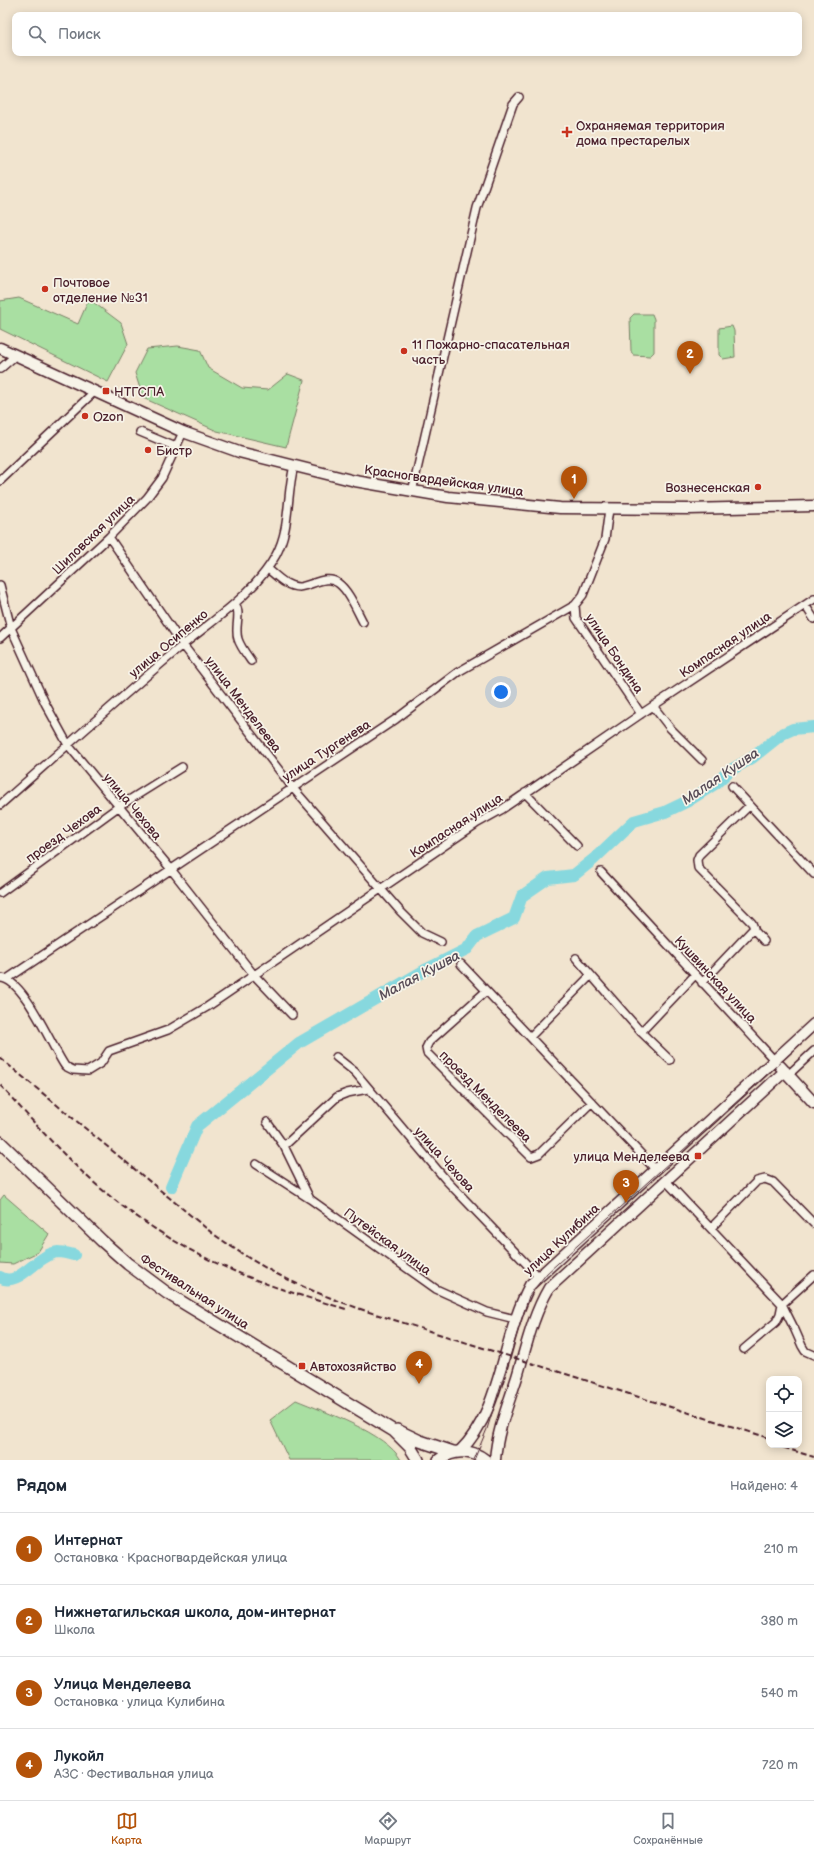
<!DOCTYPE html>
<html lang="ru">
<head>
<meta charset="utf-8">
<style>
	body { margin:0; font-family:"Balsamiq Sans",sans-serif; background:#f6f6f7; color:#1f2937 }
	.controls { position:absolute; right:12px; bottom:12px; display:grid; overflow:hidden; border-radius:8px; box-shadow:0 2px 10px #0003 }
	.controls button { width:36px; height:36px; display:grid; place-items:center; padding:0; border:0; border-bottom:1px solid #e0e1e3; background:#fff; color:#1f2937; font:20px sans-serif }
	.you { position:absolute; left:501px; top:692px; width:14px; height:14px; margin:-10px; border:3px solid #fff; border-radius:50%; background:#1a73e8; box-shadow:0 0 0 6px #1a73e833 }
	.badge { display:grid; place-items:center; width:26px; height:26px; border-radius:50%; background:#b45309; color:#fff; font-size:13px; font-weight:700 }
	.pin { position:absolute; translate:-50% -33px; filter:drop-shadow(0 1px 2px #0008) }
	.pin::after { content:''; position:absolute; top:21px; width:14px; height:12px; background:inherit; clip-path:polygon(0 0,100% 0,50% 100%) }
	.list { margin:0; padding:0; list-style:none }
	h2 { display:flex; justify-content:space-between; align-items:center; height:52px; margin:0; padding:0 16px; font-size:17px }
	h2 small { font-size:13px; font-weight:400; color:#747a83 }
	.list li { display:grid; grid-template-columns:26px 1fr auto; gap:12px; align-items:center; box-sizing:border-box; height:72px; padding:0 16px; border-top:1px solid #e0e1e3 }
	.list b { display:block; font-size:15px; white-space:nowrap }
	.list p { margin:0; font-size:13px; white-space:nowrap; color:#747a83 }
	.list em { font-size:13px; font-style:normal; color:#747a83 }
	.icon { flex:none; width:22px; height:22px; fill:none; stroke:currentColor; stroke-width:2; stroke-linecap:round; stroke-linejoin:round }
	.map { position:relative; flex:none; width:814px; height:1460px; overflow:hidden }
	.search { position:absolute; background:#fff; box-shadow:0 2px 10px #0003; left:12px; right:12px; top:12px; height:44px; display:flex; align-items:center; gap:10px; box-sizing:border-box; padding:0 14px; border-radius:8px; color:#747a83; font-size:15px }
	.sheet { height:340px; background:#fff }
	nav { display:flex; justify-content:space-around; align-items:center; box-sizing:border-box; height:56px; border-top:1px solid #e0e1e3; background:#fff; font-size:11px; color:#747a83 }
	nav a { display:grid; justify-items:center; gap:2px }
	nav .on { color:#b45309 }
	.map>svg:first-child { display:block }
</style>
</head>
<body>
<div class="map">
<svg width="814" height="1460" viewBox="0 0 814 1460">
	<rect width="100%" height="100%" fill="#f1e4cf"/>
	<filter id="ink" filterUnits="userSpaceOnUse"><feTurbulence type="fractalNoise" baseFrequency=".025" numOctaves="2"/><feDisplacementMap in="SourceGraphic" scale="8" xChannelSelector="R" yChannelSelector="G"/><feConvolveMatrix kernelMatrix="1 2 1 2 8 2 1 2 1" color-interpolation-filters="sRGB"/></filter>
	<g filter="url(#ink)">
		<path fill="#a9dfa2" stroke="#7a7f66" d="M19,298L78,324L89,299L121,323L128,344L108,382L0,329V301Z
			M634,314H652L654,319V352L650,356L633,355L631,351L630,318Z
			M732,326L734,331L735,357L723,359L719,355V328Z
			M178,346L200,350L208,368L242,388L268,390L288,374L304,380L286,447L217,431L143,398L135,373L147,349Z
			M4,1195L49,1234L38,1252L13,1264L0,1263V1200Z
			M296,1400C325,1412 386,1433 401,1460H289L270,1420Z"/>
		<g fill="none" stroke-linecap="round" stroke-linejoin="round">
			<path stroke="#87d8de" stroke-width="12" d="M171,1187L197,1126L299,1043L427,969L467,949L477,936L514,918L522,896L548,878L574,875L594,859L634,821L665,812L688,801L715,784L729,771L752,758L782,734L793,729L814,727
				M0,1277C18,1289 37,1254 58,1252C64,1252 69,1254 74,1255"/>
			<defs>
				<path id="street" d="M0,369L16,355
					M140,432L176,447
					M0,481L94,392
					M412,492L477,208L513,104L519,97
					M109,537L183,645L292,787L400,911L422,933L441,942
					M268,569C277,576 286,587 299,587C311,586 327,574 338,583C349,591 356,609 363,622
					M0,585L11,628L45,703L68,745L170,868L254,975L292,1015
					M235,604C242,613 234,627 238,639C240,646 246,654 251,661
					M575,605L576,618L641,714
					M805,605L814,619
					M0,638L109,537L147,498L162,478L183,432
					M653,706L670,728L702,760
					M732,786L814,874
					M525,793L577,846
					M0,805C61,751 121,697 183,645C216,618 255,593 276,555C291,527 286,496 294,466
					M601,872L775,1061
					M0,893L118,807L182,767
					M754,930L764,941
					M576,958L641,1032L670,1060
					M461,964L656,1170
					M0,978C24,978 52,1048 65,1066L73,1070L88,1071L101,1063L109,1051L168,1030L207,1007L476,824L501,810L641,714L814,599
					M7,979L396,719L458,672L575,605L583,595L605,539L609,509
					M702,983L754,928L752,923L698,868L697,860L699,855L750,805
					M485,992L429,1042L426,1048L427,1053L531,1157L539,1154L592,1102
					M641,1032L695,975
					M530,1037L591,975
					M336,1057L355,1072L446,1180L538,1276
					M788,1075L814,1051
					M267,1122L284,1146
					M256,1164L310,1199L436,1289L487,1312L515,1319
					M666,1181L782,1304L795,1330L802,1346L805,1351L814,1355
					M310,1199L284,1146L337,1097L347,1093L368,1089
					M711,1228L757,1181L765,1179L773,1182L814,1224
					M744,1349L776,1322L780,1314L782,1304L814,1275"/>
				<path id="secondary" d="M0,348L183,432L239,452L355,481L448,497L560,508L689,509L814,506
					M780,1066L814,1103
					M460,1451C502,1410 502,1337 530,1285L814,1024
					M495,1460C497,1431 508,1405 517,1377C526,1347 533,1315 549,1288L785,1071"/>
				<path id="primary" d="M0,1142L102,1241L128,1264L167,1293L394,1431L410,1447L418,1460
					M397,1430L420,1441L453,1452
					M439,1460C453,1449 471,1449 485,1460"/>
			</defs>
			<use href="#street" stroke="#4a1f2b" stroke-width="10"/>
			<use href="#secondary" stroke="#4a1f2b" stroke-width="13"/>
			<use href="#primary" stroke="#4a1f2b" stroke-width="14"/>
			<use href="#street" stroke="#f7f3e8" stroke-width="7"/>
			<use href="#secondary" stroke="#f7f3e8" stroke-width="10"/>
			<use href="#primary" stroke="#f7f3e8" stroke-width="11"/>
			<path stroke="#4a1f2b" stroke-width="1" d="M474,1460L487,1429L529,1296L547,1273L814,1032"/>
			<path stroke="#4a1f2b" stroke-width="2" stroke-dasharray="6 3" stroke-linecap="butt" d="M0,1058L212,1233C233,1248 255,1263 279,1275C308,1290 338,1301 369,1312L769,1438
				M0,1085C32,1120 63,1156 99,1187C142,1224 193,1255 246,1276C278,1289 312,1299 346,1309
				M775,1445L814,1457"/>
		</g>
	</g>
	<g fill="#c8321e" stroke="#f7f3e8" stroke-width="1.5">
		<path d="M565 126h4v4h4v4h-4v4h-4v-4h-4v-4h4z"/>
		<circle cx="45" cy="289" r="4"/>
		<circle cx="404" cy="351" r="4"/>
		<rect x="102" y="387" width="8" height="8" rx="2"/>
		<circle cx="85" cy="416" r="4"/>
		<circle cx="148" cy="450" r="4"/>
		<circle cx="758" cy="487" r="4"/>
		<rect x="694" y="1152" width="8" height="8" rx="2"/>
		<rect x="298" y="1362" width="8" height="8" rx="2"/>
	</g>
	<g text-anchor="middle" stroke-width="3.5" stroke-linejoin="round" paint-order="stroke">
		<g font-size="13" fill="#4a1f2b" stroke="#f7f3e8" text-anchor="start">
			<text x="576" y="130">Охраняемая территория<tspan x="576" dy="15">дома престарелых</tspan></text>
			<text x="53" y="287">Почтовое<tspan x="53" dy="15">отделение №31</tspan></text>
			<text x="412" y="349">11 Пожарно-спасательная<tspan x="412" dy="15">часть</tspan></text>
			<text x="114" y="396">НТГСПА</text>
			<text x="93" y="421">Ozon</text>
			<text x="156" y="455">Бистр</text>
			<text x="750" y="492" text-anchor="end">Вознесенская</text>
			<text x="690" y="1161" text-anchor="end">улица Менделеева</text>
			<text x="310" y="1371">Автохозяйство</text>
		</g>
		<g font-size="13" fill="#4a1f2b" stroke="#f7f3e8">
			<text transform="translate(444 480) rotate(8)" y="5">Красногвардейская улица</text>
			<text transform="translate(93 534) rotate(-44)" y="5">Шиловская улица</text>
			<text transform="translate(168 643) rotate(-40)" y="5">улица Осипенко</text>
			<text transform="translate(725 644) rotate(-34)" y="5">Компасная улица</text>
			<text transform="translate(615 653) rotate(56)" y="5">улица Бондина</text>
			<text transform="translate(244 704) rotate(53)" y="5">улица Менделеева</text>
			<text transform="translate(326 750) rotate(-33)" y="5">улица Тургенева</text>
			<text transform="translate(133 806) rotate(50)" y="5">улица Чехова</text>
			<text transform="translate(456 825) rotate(-33)" y="5">Компасная улица</text>
			<text transform="translate(63 833) rotate(-36)" y="5">проезд Чехова</text>
			<text transform="translate(716 979) rotate(47)" y="5">Кушвинская улица</text>
			<text transform="translate(486 1096) rotate(45)" y="5">проезд Менделеева</text>
			<text transform="translate(445 1159) rotate(48)" y="5">улица Чехова</text>
			<text transform="translate(561 1239) rotate(-43)" y="5">улица Кулибина</text>
			<text transform="translate(388 1241) rotate(36)" y="5">Путейская улица</text>
			<text transform="translate(195 1291) rotate(33)" y="5">Фестивальная улица</text>
		</g>
		<g font-size="14" font-style="italic" fill="#594d58" stroke="#f7f3e8">
			<text transform="translate(720 776) rotate(-34)" y="5">Малая Кушва</text>
			<text transform="translate(419 975) rotate(-28)" y="5">Малая Кушва</text>
		</g>
	</g>
</svg>
<div class="controls">
<button><svg class="icon" aria-label="locate" viewBox="0 0 24 24"><circle cx="12" cy="12" r="6"/><path d="M12 2v4M12 18v4M2 12h4M18 12h4"/></svg></button>
<button><svg class="icon" aria-label="layers" viewBox="0 0 24 24"><path d="M12 4l9 5-9 5-9-5zM3 14l9 5 9-5"/></svg></button>
</div>
<div class="you"></div>
<div class="pin badge" style="left:574px;top:499px">1</div>
<div class="pin badge" style="left:690px;top:374px">2</div>
<div class="pin badge" style="left:626px;top:1203px">3</div>
<div class="pin badge" style="left:419px;top:1384px">4</div>
<div class="search"><svg class="icon" aria-label="search" viewBox="0 0 24 24"><circle cx="10" cy="10" r="6"/><path d="M15 15l6 6"/></svg>Поиск</div>
</div>
<section class="sheet">
<h2>Рядом<small>Найдено: 4</small></h2>
<ul class="list">
<li><span class="badge">1</span><div><b>Интернат</b><p>Остановка · Красногвардейская улица</p></div><em>210 m</em></li>
<li><span class="badge">2</span><div><b>Нижнетагильская школа, дом-интернат</b><p>Школа</p></div><em>380 m</em></li>
<li><span class="badge">3</span><div><b>Улица Менделеева</b><p>Остановка · улица Кулибина</p></div><em>540 m</em></li>
<li><span class="badge">4</span><div><b>Лукойл</b><p>АЗС · Фестивальная улица</p></div><em>720 m</em></li>
</ul>
</section>
<nav>
<a class="on"><svg class="icon" aria-label="map" viewBox="0 0 24 24"><path d="M3 6l6-2 6 2 6-2v14l-6 2-6-2-6 2zM9 4v14M15 6v14"/></svg>Карта</a>
<a><svg class="icon" aria-label="directions" viewBox="0 0 24 24"><path d="M12 3l9 9-9 9-9-9zM9 14v-3h6M13 9l2 2-2 2"/></svg>Маршрут</a>
<a><svg class="icon" aria-label="saved" viewBox="0 0 24 24"><path d="M7 4h10v16l-5-4-5 4z"/></svg>Сохранённые</a>
</nav>
</body>
</html>
